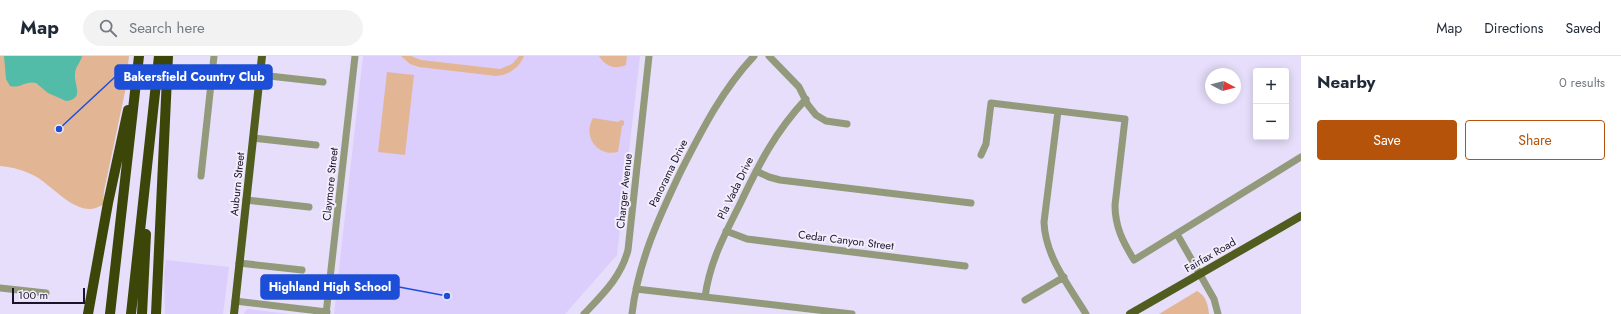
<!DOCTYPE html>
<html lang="en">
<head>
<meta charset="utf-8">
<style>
	body { margin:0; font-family:Jost,sans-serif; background:#f2f2f3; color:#1f2937 }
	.controls { position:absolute; right:12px; top:12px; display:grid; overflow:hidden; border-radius:4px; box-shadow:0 2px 10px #0003 }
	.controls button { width:36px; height:36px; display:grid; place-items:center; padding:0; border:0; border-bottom:1px solid #e0e1e3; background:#fff; color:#1f2937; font:20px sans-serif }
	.compass { position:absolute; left:1205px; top:12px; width:36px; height:36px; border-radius:50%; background:#fff; box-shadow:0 2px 10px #0003; rotate:97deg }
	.scale { position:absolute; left:12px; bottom:10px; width:73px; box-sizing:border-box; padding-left:4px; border:2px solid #1c132b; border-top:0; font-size:11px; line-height:14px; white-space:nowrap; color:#1c132b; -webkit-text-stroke:3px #f2eefc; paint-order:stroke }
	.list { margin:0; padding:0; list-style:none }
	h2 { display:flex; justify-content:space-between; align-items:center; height:52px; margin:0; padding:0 16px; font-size:17px }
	h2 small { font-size:13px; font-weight:400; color:#747a83 }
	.actions { display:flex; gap:8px; padding:12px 16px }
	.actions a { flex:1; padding:9px 0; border:1px solid #b45309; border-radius:4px; text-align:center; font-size:14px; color:#b45309 }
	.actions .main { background:#b45309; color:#fff }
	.icon { flex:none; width:22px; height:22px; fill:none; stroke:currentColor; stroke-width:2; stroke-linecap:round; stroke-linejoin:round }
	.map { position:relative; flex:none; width:1301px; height:258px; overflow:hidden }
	header { display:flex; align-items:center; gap:24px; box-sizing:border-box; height:56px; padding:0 20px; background:#fff; border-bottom:1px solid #e0e1e3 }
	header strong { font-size:19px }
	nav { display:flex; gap:22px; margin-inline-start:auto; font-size:14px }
	.search { width:280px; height:36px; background:#f2f2f3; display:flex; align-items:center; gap:10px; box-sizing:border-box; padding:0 14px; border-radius:22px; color:#747a83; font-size:15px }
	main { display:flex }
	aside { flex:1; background:#fff }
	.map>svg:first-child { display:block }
</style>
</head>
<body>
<header>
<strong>Map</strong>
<div class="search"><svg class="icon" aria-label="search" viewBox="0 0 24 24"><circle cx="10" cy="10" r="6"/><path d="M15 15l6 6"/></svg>Search here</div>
<nav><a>Map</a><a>Directions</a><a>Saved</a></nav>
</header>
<main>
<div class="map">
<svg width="1301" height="258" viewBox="0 0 1301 258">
	<rect width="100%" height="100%" fill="#e6defa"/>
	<path fill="#dccefc" d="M363,0H640L617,199L565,258H334Z
		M166,204L229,211L223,258H165L164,217Z
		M248,253L289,258H244L245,255Z"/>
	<path fill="#e2b694" d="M0,0H129L125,36L104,135L103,149C99,150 95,153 91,153C71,154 51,129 35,120C23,114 13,111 0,110Z
		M401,0H411L421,4L500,13L512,8L519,0H524C519,12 509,19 496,20L419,11L410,8Z
		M599,0H627L626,9C615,14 605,10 599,0Z
		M387,16L414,19L405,99L378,96Z
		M593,62L618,66L621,64L624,65V69L622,70L618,96C598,101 582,81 593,62Z
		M1197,235C1206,240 1208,248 1209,258H1159Z"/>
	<path fill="#52bca8" d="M4,0H82C81,6 75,11 75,18C74,29 85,43 66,45L48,37L36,27C26,24 20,33 10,30L6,23Z"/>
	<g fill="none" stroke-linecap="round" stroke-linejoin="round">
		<path stroke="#929a7b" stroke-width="7" d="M769,0L799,31L808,49L816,59L826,65L847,68
			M260,19L323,26
			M1058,55L1044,166C1045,200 1069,230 1086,258
			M253,82L316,89
			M981,99L986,88L991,47L1125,63L1115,149C1115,171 1123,186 1134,204L1301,101
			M756,115L769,121L780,124L971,147
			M201,120L214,0
			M246,144L309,151
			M726,175L747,183L965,210
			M1177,178L1214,243L1218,258
			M239,207L302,214
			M0,232L46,237
			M636,233L852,258
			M705,241C710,205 724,180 740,148C759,108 775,76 806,43
			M1025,244L1064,221
			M235,245L327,256
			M326,258L355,0
			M584,258C603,238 621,221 628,194L649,0
			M632,258C638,206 659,161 681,115C702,74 722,34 754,0"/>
		<path stroke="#515d1f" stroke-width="8" d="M234,258L262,0
			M1130,258L1301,160"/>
		<path stroke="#3c4609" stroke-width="10" d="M88,258L108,147L128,54
			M110,258L139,0
			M131,258L159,0
			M142,258L146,178
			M156,258L168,0"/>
	</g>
	<g text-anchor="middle" stroke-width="4" stroke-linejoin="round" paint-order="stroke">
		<g font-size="11" fill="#1c132b" stroke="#f2eefc">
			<text transform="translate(668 117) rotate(-64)" y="4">Panorama Drive</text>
			<text transform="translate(237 128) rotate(-84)" y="4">Auburn Street</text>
			<text transform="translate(330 128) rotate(-84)" y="4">Claymore Street</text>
			<text transform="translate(735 132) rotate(-64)" y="4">Pla Vada Drive</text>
			<text transform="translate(624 135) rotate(-84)" y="4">Charger Avenue</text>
			<text transform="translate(846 184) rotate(7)" y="4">Cedar Canyon Street</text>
			<text transform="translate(1210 199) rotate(-30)" y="4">Fairfax Road</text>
		</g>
	</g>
	<path fill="none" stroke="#1d4ed8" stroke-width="1.5" d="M59 73L115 21M447 240L399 231"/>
	<g fill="#1d4ed8" stroke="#f2eefc" stroke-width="1.5">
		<circle cx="59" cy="73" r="4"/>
		<circle cx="447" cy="240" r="4"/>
	</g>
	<g fill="#1d4ed8" stroke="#1d4ed8" stroke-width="1.5">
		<rect x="115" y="9" width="157" height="24" rx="4"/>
		<rect x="261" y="219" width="138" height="24" rx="4"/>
	</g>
	<g font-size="12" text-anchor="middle" font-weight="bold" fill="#fff">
		<text x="194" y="25">Bakersfield Country Club</text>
		<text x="330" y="235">Highland High School</text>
	</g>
</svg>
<div class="controls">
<button>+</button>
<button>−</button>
</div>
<svg class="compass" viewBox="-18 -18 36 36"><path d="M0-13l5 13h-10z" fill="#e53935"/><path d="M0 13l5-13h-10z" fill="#747a83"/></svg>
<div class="scale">100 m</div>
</div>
<aside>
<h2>Nearby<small>0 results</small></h2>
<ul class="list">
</ul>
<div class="actions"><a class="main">Save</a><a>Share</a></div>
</aside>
</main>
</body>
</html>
